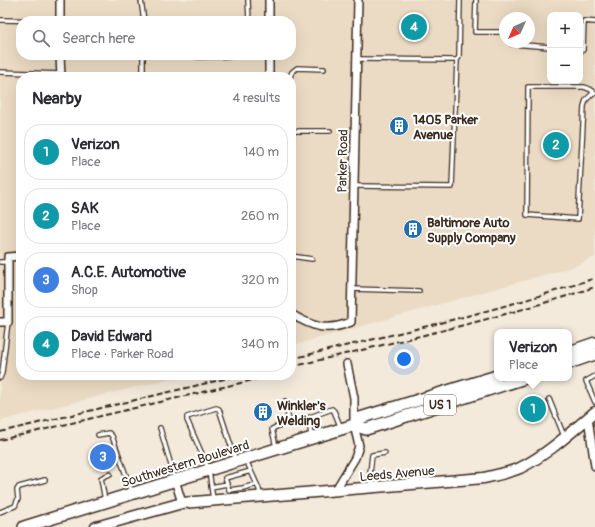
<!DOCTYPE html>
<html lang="en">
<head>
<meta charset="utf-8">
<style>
	body { margin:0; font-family:Pangolin,sans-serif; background:#f2f2f3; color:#2b2b33 }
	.controls { position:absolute; right:12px; top:12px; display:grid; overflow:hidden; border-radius:8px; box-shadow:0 4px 16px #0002 }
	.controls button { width:36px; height:36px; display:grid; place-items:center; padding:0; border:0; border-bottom:1px solid #e1e1e2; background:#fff; color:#2b2b33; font:20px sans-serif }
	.compass { position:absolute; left:499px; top:12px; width:36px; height:36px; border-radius:50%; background:#fff; box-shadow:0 4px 16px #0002; rotate:225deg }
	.you { position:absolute; left:404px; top:359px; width:14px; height:14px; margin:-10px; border:3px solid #fff; border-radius:50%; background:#1a73e8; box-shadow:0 0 0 6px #1a73e833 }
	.badge { display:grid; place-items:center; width:26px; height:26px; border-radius:50%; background:#db2777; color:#fff; font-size:13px; font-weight:700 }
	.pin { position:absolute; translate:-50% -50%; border:2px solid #fff; box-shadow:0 1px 4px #0006 }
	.popup { position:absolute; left:494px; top:329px; width:78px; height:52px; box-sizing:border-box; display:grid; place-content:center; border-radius:8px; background:#fff; filter:drop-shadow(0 1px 3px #0005); font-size:13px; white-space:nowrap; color:#7c7c81 }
	.popup b { font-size:15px; color:#2b2b33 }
	.popup::after { content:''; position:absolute; left:50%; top:100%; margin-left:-8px; border:8px solid transparent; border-top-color:#fff }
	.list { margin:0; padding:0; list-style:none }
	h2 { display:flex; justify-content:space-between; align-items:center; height:52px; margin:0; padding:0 16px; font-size:17px }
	h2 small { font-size:13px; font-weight:400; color:#7c7c81 }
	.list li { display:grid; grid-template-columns:26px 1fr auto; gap:12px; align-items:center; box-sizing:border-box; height:56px; margin:0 8px 8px; padding:0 8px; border:1px solid #e1e1e2; border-radius:16px }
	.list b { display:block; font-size:15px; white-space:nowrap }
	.list p { margin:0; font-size:13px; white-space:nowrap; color:#7c7c81 }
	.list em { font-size:13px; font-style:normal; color:#7c7c81 }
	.icon { flex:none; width:22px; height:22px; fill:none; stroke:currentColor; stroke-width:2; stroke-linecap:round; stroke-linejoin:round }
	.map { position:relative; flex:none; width:595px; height:527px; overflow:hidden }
	.search { position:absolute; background:#fff; box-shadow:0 4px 16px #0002; left:16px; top:16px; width:280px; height:44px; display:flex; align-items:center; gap:10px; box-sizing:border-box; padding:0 14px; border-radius:16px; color:#7c7c81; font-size:15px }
	.panel { position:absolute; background:#fff; box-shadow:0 4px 16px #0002; left:16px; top:72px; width:280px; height:308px; border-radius:16px }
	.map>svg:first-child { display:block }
</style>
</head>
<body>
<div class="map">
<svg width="595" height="527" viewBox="0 0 595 527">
	<rect width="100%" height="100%" fill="#f3eadc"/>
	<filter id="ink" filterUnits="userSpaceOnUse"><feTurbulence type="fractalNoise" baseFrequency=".025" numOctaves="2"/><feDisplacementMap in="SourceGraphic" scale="8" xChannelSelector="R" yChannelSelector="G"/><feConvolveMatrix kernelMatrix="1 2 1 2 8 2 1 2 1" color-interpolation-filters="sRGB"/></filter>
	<g filter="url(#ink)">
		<path fill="#ebdbc4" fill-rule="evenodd" d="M0,0H595V257L573,267L291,346V77H21V375H184L0,421ZM550,15H580V81H550ZM505,18H529V42H505ZM21,21H291V55H21Z"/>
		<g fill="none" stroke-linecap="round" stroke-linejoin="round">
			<defs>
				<path id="lane" d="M141,0L144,21
					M248,0L249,21
					M476,0L475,32H505
					M0,20L60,21
					M512,42V44L550,47
					M580,49L583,50L584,21L595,22
					M196,55L197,57L269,55
					M357,59L457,60L459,57L460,0
					M0,72L61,74
					M143,77V55
					M290,77L292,72L297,68L324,69
					M594,92L586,100L584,106L578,219L527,215L528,87H584C588,88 592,90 595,93
					M291,131H330
					M354,186L452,187L457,60
					M291,256L312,259
					M0,262H8
					M352,289L419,291
					M595,376L586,381L595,402
					M0,378L2,373L8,322
					M549,399L564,436
					M160,428L175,479
					M98,435L109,433L112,436L132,492
					M311,436L309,419L310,417L332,409L334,411L341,428
					M276,447L272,429L289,421L285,401
					M246,460L259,489L260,495
					M227,484L225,478L251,471
					M211,487L227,484L229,490L243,488L257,484
					M371,487L370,473L372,455L385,453
					M213,500L209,470L187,420V417L216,408L219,409L236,461
					M105,501L101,478L110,474
					M0,512L15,506L18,499L17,490L19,487L45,480"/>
				<path id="street" d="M60,0V21
					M269,0V21
					M60,55L61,77
					M269,55V77
					M291,314C313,327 326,332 351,322L358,0
					M0,322H8V257L21,256
					M588,418L595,466
					M175,480L182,503
					M335,491L355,458L359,446L354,425V398L347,364"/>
				<path id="secondary" d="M96,527L182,503L484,478C496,475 508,473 520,468C548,454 571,432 595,412"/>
				<path id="primary" d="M569,352L595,343
					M569,363L595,354
					M354,425L360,418L497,376
					M24,527L354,425L366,429L525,378"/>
			</defs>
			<use href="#lane" stroke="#3b2a1e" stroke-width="6"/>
			<use href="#street" stroke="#3b2a1e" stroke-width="10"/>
			<use href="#secondary" stroke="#3b2a1e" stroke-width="13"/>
			<use href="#primary" stroke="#3b2a1e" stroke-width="14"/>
			<use href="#lane" stroke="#fff" stroke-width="3.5"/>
			<use href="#street" stroke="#fff" stroke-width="7"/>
			<use href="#secondary" stroke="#fff" stroke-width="10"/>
			<use href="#primary" stroke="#fff" stroke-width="11"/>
			<path stroke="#3b2a1e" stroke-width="2" stroke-dasharray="6 3" stroke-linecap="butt" d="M291,359C393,334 496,312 595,278
				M291,367C393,342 496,320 595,287
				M0,432L241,375
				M0,440L274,375"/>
		</g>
	</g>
	<defs>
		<symbol id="building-disc" viewBox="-11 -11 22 22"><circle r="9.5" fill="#1f6fb2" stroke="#fff"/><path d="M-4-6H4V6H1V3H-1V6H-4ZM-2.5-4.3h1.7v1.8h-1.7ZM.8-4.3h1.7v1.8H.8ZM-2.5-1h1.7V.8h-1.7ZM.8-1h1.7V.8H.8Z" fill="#fff"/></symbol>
	</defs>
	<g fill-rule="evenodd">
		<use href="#building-disc" x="388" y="115" width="22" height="22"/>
		<use href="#building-disc" x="402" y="218" width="22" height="22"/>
		<use href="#building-disc" x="252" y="401" width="22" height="22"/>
	</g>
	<g text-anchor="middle" stroke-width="4" stroke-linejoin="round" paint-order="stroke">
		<rect fill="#fff" stroke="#766a62" stroke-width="1" x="424" y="395" width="32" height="20" rx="3"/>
		<g font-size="12" font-weight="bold" fill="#3b2a1e">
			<text x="440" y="409">US 1</text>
		</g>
		<g font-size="13" font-weight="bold" fill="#3b2a1e" stroke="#fff" text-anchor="start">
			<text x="413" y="124">1405 Parker<tspan x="413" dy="15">Avenue</tspan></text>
			<text x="427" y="227">Baltimore Auto<tspan x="427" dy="15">Supply Company</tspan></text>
			<text x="277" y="410">Winkler's<tspan x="277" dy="15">Welding</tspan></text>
		</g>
		<g font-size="13" fill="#3b2a1e" stroke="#fff">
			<text transform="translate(342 161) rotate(-89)" y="5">Parker Road</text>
			<text transform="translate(185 463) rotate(-17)" y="5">Southwestern Boulevard</text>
			<text transform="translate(397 473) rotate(-5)" y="5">Leeds Avenue</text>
		</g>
	</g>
</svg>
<div class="controls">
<button>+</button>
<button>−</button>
</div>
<svg class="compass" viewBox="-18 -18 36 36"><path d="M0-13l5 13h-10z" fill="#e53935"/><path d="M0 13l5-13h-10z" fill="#7c7c81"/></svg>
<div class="you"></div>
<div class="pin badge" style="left:533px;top:409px;background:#0f9aa8">1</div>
<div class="popup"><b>Verizon</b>Place</div>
<div class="pin badge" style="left:556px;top:145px;background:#0f9aa8">2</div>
<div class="pin badge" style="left:103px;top:457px;background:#3f7fe0">3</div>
<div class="pin badge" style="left:414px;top:27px;background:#0f9aa8">4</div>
<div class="search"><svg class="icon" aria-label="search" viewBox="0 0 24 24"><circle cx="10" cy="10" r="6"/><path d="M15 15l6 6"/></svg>Search here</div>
<section class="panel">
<h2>Nearby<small>4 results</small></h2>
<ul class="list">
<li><span class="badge" style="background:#0f9aa8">1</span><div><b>Verizon</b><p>Place</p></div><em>140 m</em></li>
<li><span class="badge" style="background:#0f9aa8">2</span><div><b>SAK</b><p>Place</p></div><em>260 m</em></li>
<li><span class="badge" style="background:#3f7fe0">3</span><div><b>A.C.E. Automotive</b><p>Shop</p></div><em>320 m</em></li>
<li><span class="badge" style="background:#0f9aa8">4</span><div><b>David Edward</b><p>Place · Parker Road</p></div><em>340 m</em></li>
</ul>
</section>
</div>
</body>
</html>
